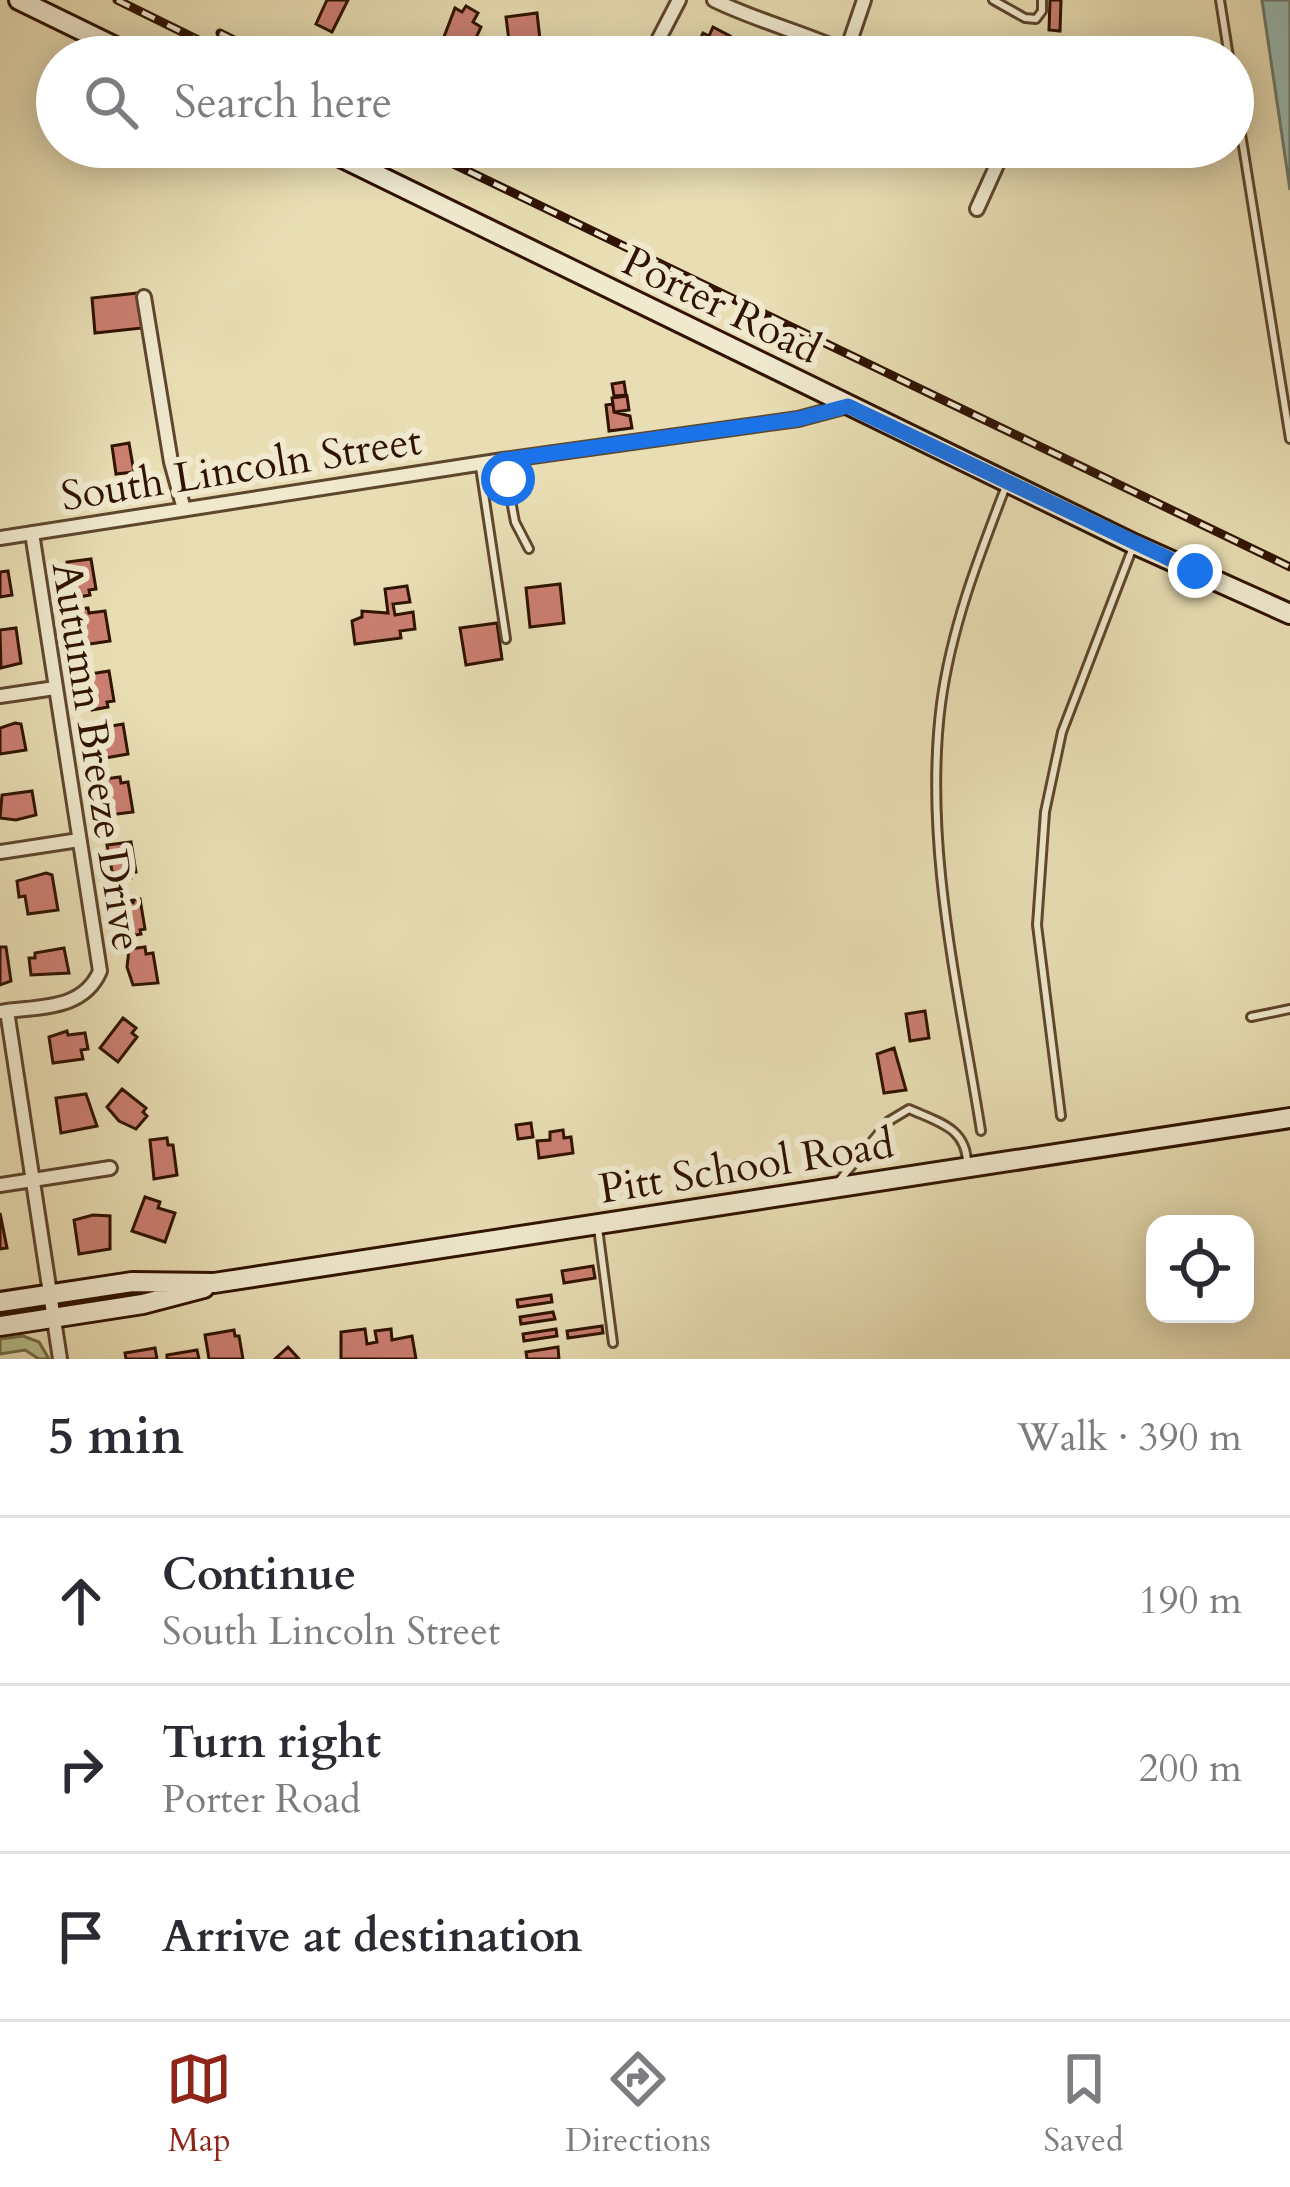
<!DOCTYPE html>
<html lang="en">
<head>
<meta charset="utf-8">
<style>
	body { margin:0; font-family:Cardo,serif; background:#f2f2f3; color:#2b2b33 }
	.controls { position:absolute; right:36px; bottom:36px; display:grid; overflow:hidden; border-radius:24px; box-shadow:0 6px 30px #0003 }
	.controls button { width:108px; height:108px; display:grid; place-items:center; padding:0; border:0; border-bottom:3px solid #e1e1e2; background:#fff; color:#2b2b33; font:60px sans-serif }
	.stop { position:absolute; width:36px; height:36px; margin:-27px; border:9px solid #1a73e8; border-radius:50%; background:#fff }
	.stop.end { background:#1a73e8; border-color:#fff; box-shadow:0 3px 12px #0008 }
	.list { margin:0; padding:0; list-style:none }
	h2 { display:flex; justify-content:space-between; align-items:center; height:156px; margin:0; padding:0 48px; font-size:51px }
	h2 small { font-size:39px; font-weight:400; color:#7c7c81 }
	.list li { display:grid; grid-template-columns:78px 1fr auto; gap:36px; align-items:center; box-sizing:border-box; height:168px; padding:0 48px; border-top:3px solid #e1e1e2 }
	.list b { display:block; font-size:45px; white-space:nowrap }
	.list p { margin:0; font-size:39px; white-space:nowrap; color:#7c7c81 }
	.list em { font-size:39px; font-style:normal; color:#7c7c81 }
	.icon { flex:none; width:66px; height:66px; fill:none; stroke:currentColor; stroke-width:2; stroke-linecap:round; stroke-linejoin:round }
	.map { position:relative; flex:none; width:1290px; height:1359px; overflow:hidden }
	.search { position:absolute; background:#fff; box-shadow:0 6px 30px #0003; left:36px; right:36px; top:36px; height:132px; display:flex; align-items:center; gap:30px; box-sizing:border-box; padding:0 42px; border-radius:66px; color:#7c7c81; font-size:45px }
	.sheet { height:660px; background:#fff }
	nav { display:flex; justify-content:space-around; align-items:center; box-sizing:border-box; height:168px; border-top:3px solid #e1e1e2; background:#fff; font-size:33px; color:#7c7c81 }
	nav a { display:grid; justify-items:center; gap:6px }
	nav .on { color:#8f2418 }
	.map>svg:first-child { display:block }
</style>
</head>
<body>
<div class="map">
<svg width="1290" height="1359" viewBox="0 0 1290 1359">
	<rect width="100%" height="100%" fill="#e8ddb3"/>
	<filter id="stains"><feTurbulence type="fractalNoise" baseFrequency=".00167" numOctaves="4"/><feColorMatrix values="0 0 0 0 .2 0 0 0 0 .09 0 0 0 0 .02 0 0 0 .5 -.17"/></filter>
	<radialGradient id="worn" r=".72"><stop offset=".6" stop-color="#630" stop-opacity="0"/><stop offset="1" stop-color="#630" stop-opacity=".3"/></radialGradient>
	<path fill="#b7c08c" stroke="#746a46" stroke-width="3" d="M23,1336L39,1342L49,1359H39L25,1350L0,1354V1339Z"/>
	<path fill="#98bbb2" stroke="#6e786b" stroke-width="3" d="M1262,0H1290V190Z"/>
	<path fill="#cb7f71" stroke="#301300" stroke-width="3" d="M327,0H348L332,32L316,24Z
		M1050,0H1061L1060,31L1049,30Z
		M466,6L478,13L473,22L481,27L468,55L442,42L455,8L462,12Z
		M537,13L542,57H511L506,17Z
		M713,27L730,36L719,57L693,55L703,33L709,36Z
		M737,39L766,51L763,57H729Z
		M138,293L142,328L95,333L92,298Z
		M624,382L626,395L614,396L612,384Z
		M627,396L629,410L614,412L612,398Z
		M613,404L614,412L630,416L632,428L609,431L606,405Z
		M129,443L134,472L116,474L112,446Z
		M91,559L96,589L89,590L90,595L73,598L66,581L67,562Z
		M8,571L12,595L0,597V572Z
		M560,584L564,623L530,627L526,588Z
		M407,586L410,602L393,604L395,615L413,612L415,629L400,631L401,638L355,644L352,621L362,617V611L388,613L385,589Z
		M88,608L89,613L105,611L110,641L76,646L72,610Z
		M497,623L502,659L466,665L460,628Z
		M16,628L21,663L1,668L0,630Z
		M109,671L114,701L107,702L108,707L92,710L84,675Z
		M105,721L106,727L123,724L128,754L94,760L89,723Z
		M15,723L21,724L26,750L0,754V728Z
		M120,777L121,783L128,782L133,812L108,815L102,797L104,779Z
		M32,791L36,815L16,820L0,818L2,795Z
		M131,842L136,872L130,873L131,878L114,881L107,845Z
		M46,873L52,875L58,910L28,914L25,896L19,897L17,881Z
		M140,899L145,929L140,930L141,934L125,937L118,902Z
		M0,947H6L11,981L0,985Z
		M145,947L146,954L153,953L158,983L133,985L127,967L129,949Z
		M64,948L69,973L31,975L29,958H35V953Z
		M925,1011L929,1038L910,1041L906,1014Z
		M123,1018L136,1028L132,1033L137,1037L118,1062L100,1048Z
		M67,1031L68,1035L85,1033L88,1049L81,1050L83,1059L53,1063L49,1037Z
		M894,1048L906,1090L884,1093L877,1054Z
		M122,1089L146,1108L143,1112L147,1116L136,1129L119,1121L107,1107Z
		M86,1094L97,1126L61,1133L56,1098Z
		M531,1123L533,1137L518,1139L516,1125Z
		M563,1130L564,1138L571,1137L573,1153L539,1158L537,1141L550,1140V1132Z
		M167,1138L168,1145H173L177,1175L154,1179L150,1140Z
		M145,1197L160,1202L158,1208L175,1213L165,1242L132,1231Z
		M0,1213L7,1248L0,1249Z
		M93,1215L110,1216V1249L79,1254L74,1220Z
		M593,1266L595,1278L564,1283L562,1271Z
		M551,1295L552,1302L518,1307L517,1300Z
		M553,1312L555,1319L521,1324L520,1317Z
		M602,1326L603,1333L568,1338L567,1331Z
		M365,1329L367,1344L377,1342L375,1331L391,1329L392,1340L412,1336L416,1359H341V1332Z
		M556,1329L557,1336L524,1341L523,1334Z
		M234,1330L235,1336H239L243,1359H209L205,1335Z
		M288,1347L299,1359H275Z
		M558,1347L559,1359H527L526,1352Z
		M155,1348L157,1359H126L125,1353Z
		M197,1350L199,1359H167V1355Z"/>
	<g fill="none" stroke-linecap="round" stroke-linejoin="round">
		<defs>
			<path id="lane" d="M993,0L1025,18L1036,19L1042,11V0
				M1220,0L1229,57
				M1233,84L1290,439
				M504,463L515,522L529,549
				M480,467L506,639
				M1251,1017L1290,1009
				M1061,1116L1037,925L1045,812L1062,732L1133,547
				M981,1131C959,992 923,845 941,704C951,628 979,556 1006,486
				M839,1181L889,1121L909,1109C938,1122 967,1128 967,1164
				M598,1228L613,1343"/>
			<path id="street" d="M714,0C761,23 810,34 857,57
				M653,50L679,0
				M845,56L864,0
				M977,209L1005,147
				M144,297L171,462L184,509
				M0,538L503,460L798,419L847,406
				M0,696L55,688
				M0,852L79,840
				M7,1011L60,1359
				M0,1012C38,1006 83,1011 100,971L32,533
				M0,1185L110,1168"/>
			<path id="secondary" d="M19,0L136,57
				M320,147L1134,544L1290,614
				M0,1302L132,1282L214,1283L1290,1118
				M0,1326L143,1304L204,1288"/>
		</defs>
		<use href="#lane" stroke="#5e462d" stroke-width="12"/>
		<use href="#street" stroke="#5e462d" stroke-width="18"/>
		<use href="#secondary" stroke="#301300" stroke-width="24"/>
		<use href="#lane" stroke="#f0e9ce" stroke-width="6"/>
		<use href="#street" stroke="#f0e9ce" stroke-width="12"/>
		<use href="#secondary" stroke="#f0e9ce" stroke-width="18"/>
		<defs>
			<path id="rail" d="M117,0L233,57
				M220,33L268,57
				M418,147L1290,567"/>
		</defs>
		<use href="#rail" stroke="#301300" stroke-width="9"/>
		<use href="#rail" stroke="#f0e9ce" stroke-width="4.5" stroke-dasharray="14" stroke-linecap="butt"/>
	</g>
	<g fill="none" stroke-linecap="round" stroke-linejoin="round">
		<path stroke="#1a73e8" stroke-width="15" d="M508,479L503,460L798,419L848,406L1195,571"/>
	</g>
	<g text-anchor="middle" stroke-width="12" stroke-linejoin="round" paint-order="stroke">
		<g font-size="42" fill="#301300" stroke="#f0e9ce">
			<text transform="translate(722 304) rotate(26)" y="15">Porter Road</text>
			<text transform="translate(241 467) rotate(-9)" y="15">South Lincoln Street</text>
			<text transform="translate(98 756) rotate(81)" y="15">Autumn Breeze Drive</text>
			<text transform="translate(746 1165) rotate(-9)" y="15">Pitt School Road</text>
		</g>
	</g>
	<rect width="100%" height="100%" filter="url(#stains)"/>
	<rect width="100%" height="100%" fill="url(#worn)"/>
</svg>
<div class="controls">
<button><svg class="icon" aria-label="locate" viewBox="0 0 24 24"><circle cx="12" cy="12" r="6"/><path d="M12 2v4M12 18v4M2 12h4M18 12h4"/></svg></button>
</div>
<div class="stop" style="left:508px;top:479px"></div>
<div class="stop end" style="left:1195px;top:571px"></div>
<div class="search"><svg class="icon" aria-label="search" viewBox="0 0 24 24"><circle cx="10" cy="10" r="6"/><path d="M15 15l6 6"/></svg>Search here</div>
</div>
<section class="sheet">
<h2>5 min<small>Walk · 390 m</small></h2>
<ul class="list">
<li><svg class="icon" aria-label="ahead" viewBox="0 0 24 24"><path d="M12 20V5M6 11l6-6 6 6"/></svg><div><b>Continue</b><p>South Lincoln Street</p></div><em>190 m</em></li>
<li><svg class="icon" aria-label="right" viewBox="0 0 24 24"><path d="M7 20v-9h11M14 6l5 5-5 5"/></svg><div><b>Turn right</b><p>Porter Road</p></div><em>200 m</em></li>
<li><svg class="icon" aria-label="arrive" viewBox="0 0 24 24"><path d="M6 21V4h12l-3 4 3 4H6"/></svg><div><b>Arrive at destination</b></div></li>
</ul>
</section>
<nav>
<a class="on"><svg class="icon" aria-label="map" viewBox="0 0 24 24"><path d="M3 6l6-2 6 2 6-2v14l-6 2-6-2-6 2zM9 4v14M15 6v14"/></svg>Map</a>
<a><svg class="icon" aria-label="directions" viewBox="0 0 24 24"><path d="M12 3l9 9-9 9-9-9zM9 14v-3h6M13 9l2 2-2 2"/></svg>Directions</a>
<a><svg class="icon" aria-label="saved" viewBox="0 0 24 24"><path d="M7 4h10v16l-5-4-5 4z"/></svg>Saved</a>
</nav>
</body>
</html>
